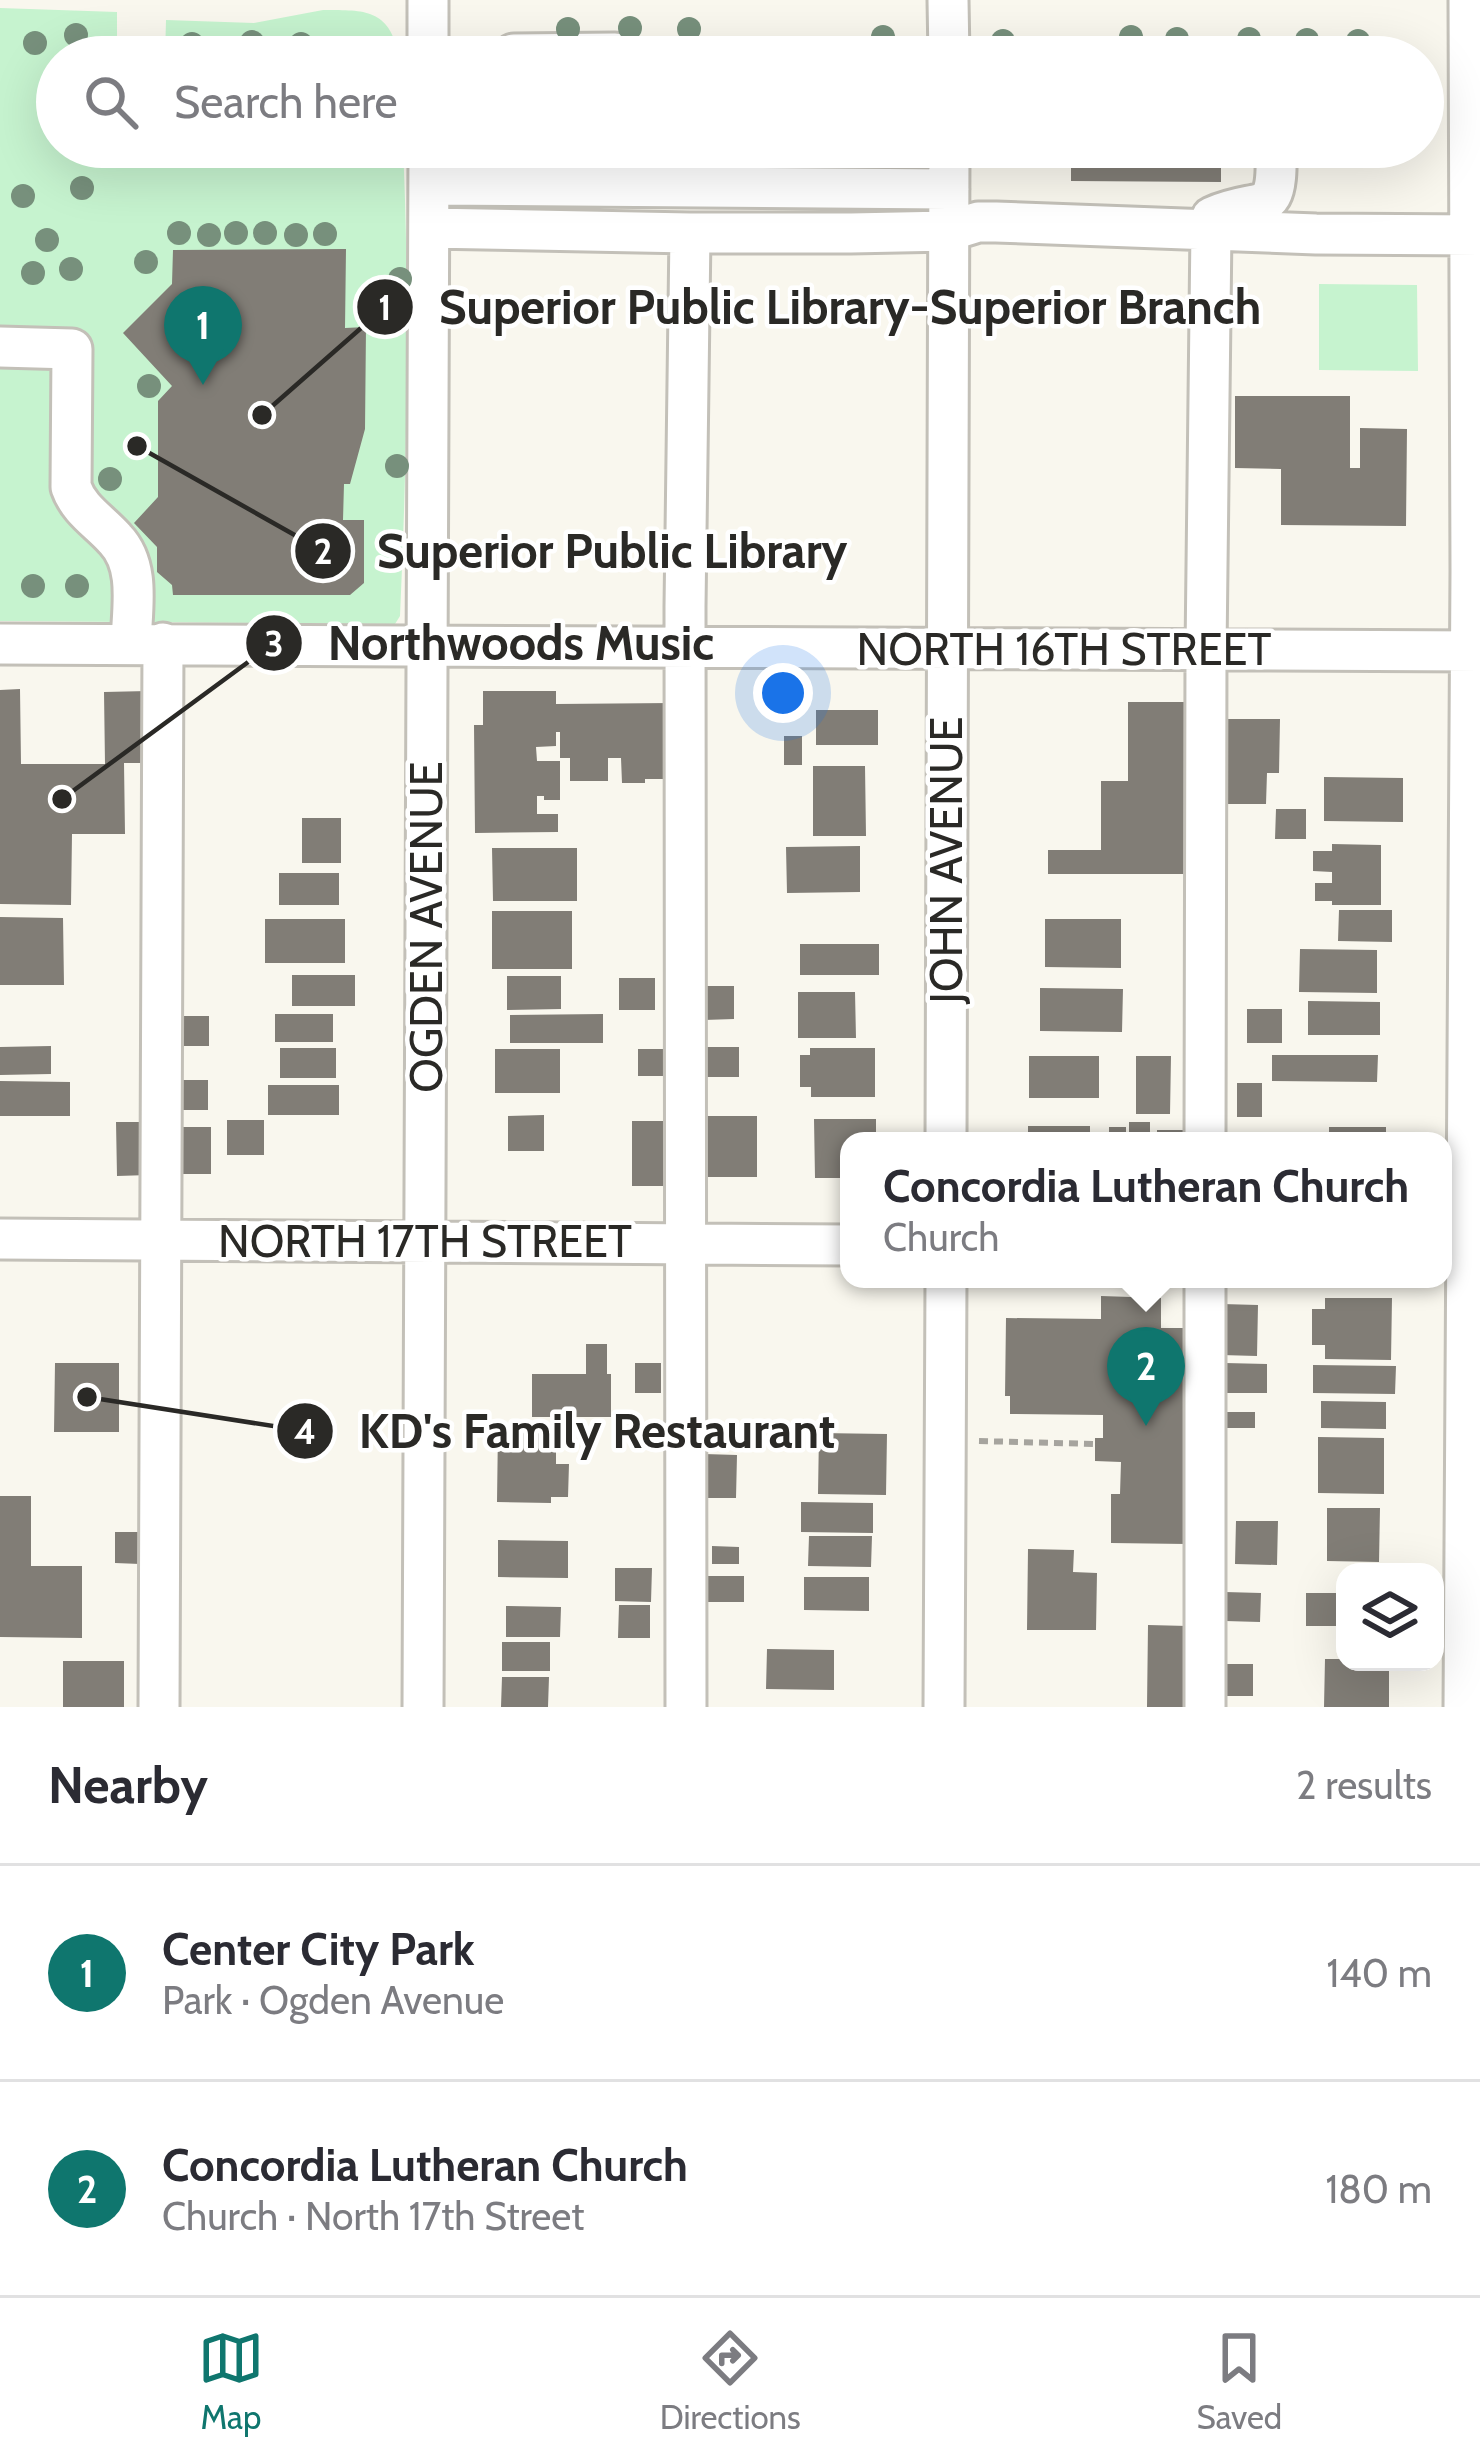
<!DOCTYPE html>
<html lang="en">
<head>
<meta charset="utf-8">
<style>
	body { margin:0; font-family:Cabin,sans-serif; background:#f7f7f7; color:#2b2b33 }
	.controls { position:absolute; right:36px; bottom:36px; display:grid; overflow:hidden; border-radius:24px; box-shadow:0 12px 48px #0002 }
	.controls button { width:108px; height:108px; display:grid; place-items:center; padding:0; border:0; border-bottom:3px solid #e1e1e2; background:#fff; color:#2b2b33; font:60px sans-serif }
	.you { position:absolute; left:783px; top:693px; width:42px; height:42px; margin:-30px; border:9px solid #fff; border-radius:50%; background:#1a73e8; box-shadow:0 0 0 18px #1a73e833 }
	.badge { display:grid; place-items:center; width:78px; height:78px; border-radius:50%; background:#0f766e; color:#fff; font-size:39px; font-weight:700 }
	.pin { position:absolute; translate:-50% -99px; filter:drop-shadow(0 3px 6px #0008) }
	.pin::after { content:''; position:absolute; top:63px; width:42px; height:36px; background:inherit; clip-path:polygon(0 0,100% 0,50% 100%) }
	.popup { position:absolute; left:840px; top:1132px; width:612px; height:156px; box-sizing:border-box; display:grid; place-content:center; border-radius:24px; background:#fff; filter:drop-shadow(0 3px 9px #0005); font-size:39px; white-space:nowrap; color:#7c7c81 }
	.popup b { font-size:45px; color:#2b2b33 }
	.popup::after { content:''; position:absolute; left:50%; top:100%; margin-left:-24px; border:24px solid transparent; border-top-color:#fff }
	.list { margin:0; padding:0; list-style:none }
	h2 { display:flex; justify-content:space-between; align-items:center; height:156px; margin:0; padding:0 48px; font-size:51px }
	h2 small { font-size:39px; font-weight:400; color:#7c7c81 }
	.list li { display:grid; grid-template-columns:78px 1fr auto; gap:36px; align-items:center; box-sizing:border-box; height:216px; padding:0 48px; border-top:3px solid #e1e1e2 }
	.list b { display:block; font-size:45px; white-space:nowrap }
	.list p { margin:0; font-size:39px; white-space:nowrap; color:#7c7c81 }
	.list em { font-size:39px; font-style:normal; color:#7c7c81 }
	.icon { flex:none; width:66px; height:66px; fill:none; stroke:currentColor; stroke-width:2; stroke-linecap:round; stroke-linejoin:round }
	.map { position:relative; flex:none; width:1480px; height:1707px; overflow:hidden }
	.search { position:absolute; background:#fff; box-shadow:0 12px 48px #0002; left:36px; right:36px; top:36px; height:132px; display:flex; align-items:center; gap:30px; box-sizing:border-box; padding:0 42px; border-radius:66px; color:#7c7c81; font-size:45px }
	.sheet { height:588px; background:#fff }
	nav { display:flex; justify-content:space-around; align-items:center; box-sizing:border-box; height:168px; border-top:3px solid #e1e1e2; background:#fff; font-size:33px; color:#7c7c81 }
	nav a { display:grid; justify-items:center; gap:6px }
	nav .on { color:#0f766e }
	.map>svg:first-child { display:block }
</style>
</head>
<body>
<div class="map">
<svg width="1480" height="1707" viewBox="0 0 1480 1707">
	<rect width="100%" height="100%" fill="#f9f7ee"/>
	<path fill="#c6f3cf" d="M0,8L117,12V57H57V147H403C410,303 407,460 400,616L395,624L0,621Z
		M323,10C366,10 390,9 399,57H165L166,20L254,23Z
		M1319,284L1417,285L1418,371L1319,370Z"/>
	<path fill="#817d76" d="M126,49L165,50V57H126Z
		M1071,147H1221V182L1071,181Z
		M346,249L345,328L366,327L365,429L350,484H344L343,520H364V583L350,595H173L172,585L157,572V547L134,523L158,497V401L172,386L123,333L172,284L173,250Z
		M1235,396H1350V468H1360V428L1407,429L1406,526L1281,525V469L1235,468Z
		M20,689L21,764H105L104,692L148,691L149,763H124L125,834H72L71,905L0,904V690Z
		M483,691H556V704L672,703V779H645V783H622L621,758H608V781H570V758H560V732H556V746L536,747L537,761H560V800H544V796H537V814H558V832L475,833L474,725H483Z
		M1128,702H1193L1192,874H1048V850H1101V781H1128Z
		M816,710H878V745H816Z
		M1222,719H1280L1279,773H1267L1266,804H1221Z
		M784,736H802V765H784Z
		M813,766H865L866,836H813Z
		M1324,777L1403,778V822L1324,821Z
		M1276,809H1306V839H1275Z
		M302,818H341V863H302Z
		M1332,844L1381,845V905H1332V901H1315V883H1332V872L1313,871V851H1332Z
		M860,846V892L787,893L786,847Z
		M492,848H577V901H493Z
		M279,873H339V905H279Z
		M1339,910H1392V942L1338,941Z
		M492,911H572V969H492Z
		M0,917L63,918L64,985H0Z
		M265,919H345V963H265Z
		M1045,919H1121V968L1045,967Z
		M800,944H879V975H800Z
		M1300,949L1377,950V993L1299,992Z
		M292,975H355V1006H292Z
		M507,976H561V1009L507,1010Z
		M619,978H655V1010H619Z
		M704,986H734V1019L704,1020Z
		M1040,988L1123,989L1122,1032L1040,1031Z
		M798,992H855L856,1038H798Z
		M1308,1001L1380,1002V1035H1308Z
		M1247,1009H1282V1043H1247Z
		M275,1014H333V1042H275Z
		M603,1014V1043H510V1015Z
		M183,1016H209V1046H183Z
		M51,1046V1074L0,1075V1047Z
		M707,1047H739V1077H707Z
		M280,1048H336V1078H280Z
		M810,1048H875V1097H811V1087H800V1055H810Z
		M495,1049H560V1093H495Z
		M638,1049H669L670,1076H638Z
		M1272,1055H1378L1377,1082L1272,1081Z
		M1029,1056H1099V1098H1029Z
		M1136,1056H1171L1170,1114H1136Z
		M181,1080H208V1110H181Z
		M0,1081L70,1082V1116H0Z
		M1237,1083H1262V1117H1237Z
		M268,1085H339V1115H268Z
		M544,1115V1151H508V1116Z
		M699,1116H757V1177H699Z
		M814,1119H876V1141H849V1178H815Z
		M227,1120H264V1155H227Z
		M632,1121H668V1186H632Z
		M116,1122H148L149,1175L117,1176Z
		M1129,1122H1150V1141H1129Z
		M1028,1126H1090V1141H1028Z
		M181,1127H211V1174H181Z
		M1109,1127H1126V1141H1109Z
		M1329,1127H1386V1141H1329Z
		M1157,1130H1190V1141H1157Z
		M1230,1132H1264V1141H1230Z
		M1101,1296L1161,1298V1328H1189L1187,1544L1111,1543V1494H1120L1121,1462L1095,1461V1438H1103V1415L1010,1414V1396H1005L1006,1318L1101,1319Z
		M1325,1298H1392L1391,1360L1325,1359V1345H1312V1309H1325Z
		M1222,1304L1258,1305L1257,1356L1221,1355Z
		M586,1344H607V1374H611V1417H532V1374H586Z
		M55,1363H119V1432H54Z
		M635,1363H661V1393H635Z
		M1225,1363L1267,1364V1393H1225Z
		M1313,1365L1396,1366L1395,1394L1313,1393Z
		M1321,1401L1386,1402V1429L1321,1428Z
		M1224,1412H1255V1428H1224Z
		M498,1428H556V1464H569L568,1497H551V1503L497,1502Z
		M819,1433L887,1434L886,1495L818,1494Z
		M1318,1437L1384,1438V1494L1318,1493Z
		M704,1454L737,1455L736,1498H703Z
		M0,1496H31V1566H82V1638L0,1637Z
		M801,1502L873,1503V1533L801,1532Z
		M1327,1508H1380L1379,1562L1327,1561Z
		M1236,1521H1278L1277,1565L1235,1564Z
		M115,1532H140V1564L115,1563Z
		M809,1536H872L871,1567L808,1566Z
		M498,1540L568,1541V1578L498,1577Z
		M712,1546L739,1547V1564H712Z
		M1028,1549L1074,1550L1073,1572L1097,1573L1096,1630H1027Z
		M615,1568H652L651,1602L615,1601Z
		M708,1576H744V1602H707Z
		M804,1577H869V1611L804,1610Z
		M1225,1592L1261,1593L1260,1622L1225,1621Z
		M1306,1593H1345V1626H1306Z
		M619,1605H650V1638H618Z
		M506,1606L561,1607L560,1637H506Z
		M1148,1625L1188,1626L1187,1707H1147Z
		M502,1642H550V1671H502Z
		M767,1649L834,1650V1690L766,1689Z
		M1325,1659H1345V1662H1389V1707H1324Z
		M63,1661H124V1707H63Z
		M1225,1664H1253V1696H1224Z
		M502,1677H549L548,1707H501Z"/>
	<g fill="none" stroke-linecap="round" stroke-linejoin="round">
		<defs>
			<path id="minor" d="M948,0L949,57
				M428,57V0
				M512,57L514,54L615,53L618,57
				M429,185L949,189
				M429,228L690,233H851L949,231L978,222H996L1316,234L1480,235
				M0,347L72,349L71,487C79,510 99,521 115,539C141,566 132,608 131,643
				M0,644L1480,651
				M946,1141L949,147
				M1205,1141L1206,651L1211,229L1212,217C1264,194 1278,223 1276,147
				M0,1239L849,1245
				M1205,1279V1707
				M159,1707L163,643
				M423,1707L429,147
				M686,1707L685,607L690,233
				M944,1707L946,1279
				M1464,1707L1471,571L1469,0"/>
		</defs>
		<use href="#minor" stroke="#c3c0b8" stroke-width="45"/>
		<path stroke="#a6a49e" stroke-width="6" stroke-dasharray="9 6" stroke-linecap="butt" d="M979,1441L1095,1444"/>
		<use href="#minor" stroke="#fff" stroke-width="39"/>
	</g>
	<g fill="#77907c">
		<circle cx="630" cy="28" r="12"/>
		<circle cx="568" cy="29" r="12"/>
		<circle cx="689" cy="29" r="12"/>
		<circle cx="76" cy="35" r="12"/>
		<circle cx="883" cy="37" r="12"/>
		<circle cx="1131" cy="37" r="12"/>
		<circle cx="1177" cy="39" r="12"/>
		<circle cx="1249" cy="39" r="12"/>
		<circle cx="1307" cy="40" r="12"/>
		<circle cx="1003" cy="41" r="12"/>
		<circle cx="1358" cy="41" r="12"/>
		<circle cx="252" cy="42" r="12"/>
		<circle cx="35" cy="43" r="12"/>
		<circle cx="192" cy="44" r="12"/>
		<circle cx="301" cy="44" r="12"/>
		<circle cx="82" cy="188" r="12"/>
		<circle cx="23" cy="196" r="12"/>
		<circle cx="179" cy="233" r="12"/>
		<circle cx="236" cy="233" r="12"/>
		<circle cx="265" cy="233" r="12"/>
		<circle cx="325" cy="234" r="12"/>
		<circle cx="209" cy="235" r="12"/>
		<circle cx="296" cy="235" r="12"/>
		<circle cx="47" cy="240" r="12"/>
		<circle cx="146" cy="262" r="12"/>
		<circle cx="71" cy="269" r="12"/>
		<circle cx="33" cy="273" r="12"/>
		<circle cx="400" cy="279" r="12"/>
		<circle cx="149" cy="386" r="12"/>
		<circle cx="397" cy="466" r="12"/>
		<circle cx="110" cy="479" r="12"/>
		<circle cx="33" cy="586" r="12"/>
		<circle cx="77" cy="586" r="12"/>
	</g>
	<g text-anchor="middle" stroke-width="9" stroke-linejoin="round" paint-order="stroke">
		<g font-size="45" fill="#2a2926" stroke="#fff">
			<text x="1064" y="665">NORTH 16TH STREET</text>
			<text transform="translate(946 860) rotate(-90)" y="16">JOHN AVENUE</text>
			<text transform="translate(426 927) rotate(-90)" y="16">OGDEN AVENUE</text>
			<text x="425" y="1257">NORTH 17TH STREET</text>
		</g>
	</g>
	<path fill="none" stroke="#2a2926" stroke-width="4.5" d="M262 415L385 307M137 446L323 551M62 799L274 643M87 1397L305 1431"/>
	<g fill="#2a2926" stroke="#fff" stroke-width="4.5">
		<circle cx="262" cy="415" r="12"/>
		<circle cx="137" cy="446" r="12"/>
		<circle cx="62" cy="799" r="12"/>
		<circle cx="87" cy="1397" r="12"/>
		<circle cx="385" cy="307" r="30"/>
		<circle cx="323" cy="551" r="30"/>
		<circle cx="274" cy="643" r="30"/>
		<circle cx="305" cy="1431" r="30"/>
	</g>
	<g font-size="36" text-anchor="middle" font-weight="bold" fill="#fff">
		<text x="385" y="320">1</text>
		<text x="323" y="564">2</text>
		<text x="274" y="656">3</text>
		<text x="305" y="1444">4</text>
	</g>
	<g font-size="48" text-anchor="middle" font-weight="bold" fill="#2a2926" stroke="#fff" stroke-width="9" stroke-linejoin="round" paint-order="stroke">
		<text x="850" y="324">Superior Public Library-Superior Branch</text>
		<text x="612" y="568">Superior Public Library</text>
		<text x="521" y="660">Northwoods Music</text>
		<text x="597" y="1448">KD's Family Restaurant</text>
	</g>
</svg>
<div class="controls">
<button><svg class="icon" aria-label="layers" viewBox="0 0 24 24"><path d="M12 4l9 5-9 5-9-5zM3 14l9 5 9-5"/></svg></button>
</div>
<div class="you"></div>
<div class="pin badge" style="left:203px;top:385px">1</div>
<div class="pin badge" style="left:1146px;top:1426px">2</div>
<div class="popup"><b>Concordia Lutheran Church</b>Church</div>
<div class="search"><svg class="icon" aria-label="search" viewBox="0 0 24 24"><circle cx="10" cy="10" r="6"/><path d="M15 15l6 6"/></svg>Search here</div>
</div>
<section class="sheet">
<h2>Nearby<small>2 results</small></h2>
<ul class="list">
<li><span class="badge">1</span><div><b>Center City Park</b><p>Park · Ogden Avenue</p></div><em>140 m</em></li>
<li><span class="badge">2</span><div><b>Concordia Lutheran Church</b><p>Church · North 17th Street</p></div><em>180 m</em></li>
</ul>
</section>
<nav>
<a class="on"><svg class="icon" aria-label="map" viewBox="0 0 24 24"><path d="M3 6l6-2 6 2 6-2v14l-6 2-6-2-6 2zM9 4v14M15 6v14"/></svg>Map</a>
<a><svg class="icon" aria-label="directions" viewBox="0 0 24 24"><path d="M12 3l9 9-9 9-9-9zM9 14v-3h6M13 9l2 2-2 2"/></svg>Directions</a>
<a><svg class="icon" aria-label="saved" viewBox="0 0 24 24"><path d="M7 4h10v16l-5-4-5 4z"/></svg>Saved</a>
</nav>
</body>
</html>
